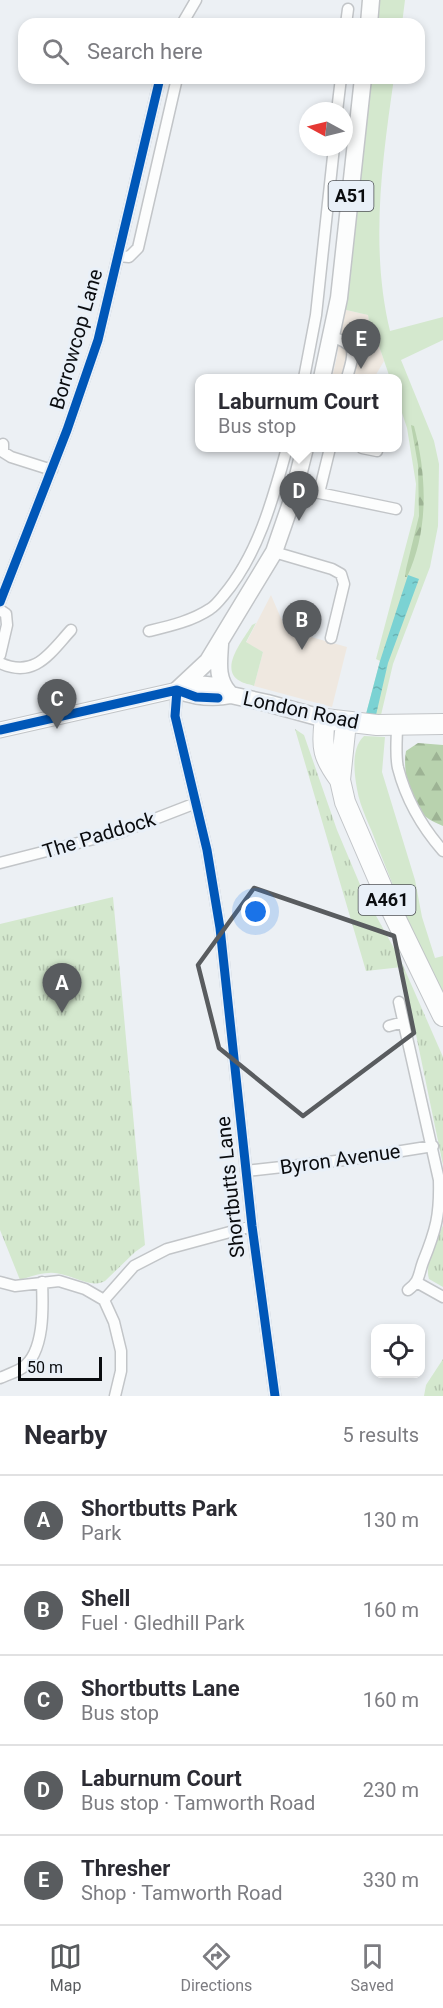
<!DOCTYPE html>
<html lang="en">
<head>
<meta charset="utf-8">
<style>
	body { margin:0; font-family:Roboto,sans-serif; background:#f7f7f7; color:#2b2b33 }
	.controls { position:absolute; right:18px; bottom:18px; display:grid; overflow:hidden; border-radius:12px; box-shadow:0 3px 9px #0003 }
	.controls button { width:54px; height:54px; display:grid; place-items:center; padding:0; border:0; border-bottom:2px solid #e1e1e2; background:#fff; color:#2b2b33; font:30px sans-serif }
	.compass { position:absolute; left:299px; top:102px; width:54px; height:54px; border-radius:50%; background:#fff; box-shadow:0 3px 9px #0003; rotate:277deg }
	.scale { position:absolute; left:18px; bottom:15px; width:84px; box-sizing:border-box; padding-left:6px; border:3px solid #0a0c0f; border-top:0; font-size:16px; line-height:21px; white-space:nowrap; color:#0a0c0f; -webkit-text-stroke:4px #e9f0f8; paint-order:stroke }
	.you { position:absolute; left:256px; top:912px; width:21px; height:21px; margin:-15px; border:4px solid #fff; border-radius:50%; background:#1a73e8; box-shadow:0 0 0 9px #1a73e833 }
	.badge { display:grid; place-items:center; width:39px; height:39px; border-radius:50%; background:#595c5f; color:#fff; font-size:20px; font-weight:700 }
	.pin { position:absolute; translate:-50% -50px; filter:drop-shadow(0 2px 3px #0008) }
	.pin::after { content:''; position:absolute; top:32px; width:21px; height:18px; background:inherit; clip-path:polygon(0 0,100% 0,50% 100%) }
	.popup { position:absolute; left:195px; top:374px; width:207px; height:78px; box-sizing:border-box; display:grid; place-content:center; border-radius:12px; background:#fff; filter:drop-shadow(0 2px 4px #0005); font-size:20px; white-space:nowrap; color:#7c7c81 }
	.popup b { font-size:22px; color:#2b2b33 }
	.popup::after { content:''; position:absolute; left:50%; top:100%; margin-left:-12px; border:12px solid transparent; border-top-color:#fff }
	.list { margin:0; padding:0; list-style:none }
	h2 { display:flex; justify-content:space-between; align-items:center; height:78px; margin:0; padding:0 24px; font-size:26px }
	h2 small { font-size:20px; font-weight:400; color:#7c7c81 }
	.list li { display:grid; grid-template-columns:39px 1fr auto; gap:18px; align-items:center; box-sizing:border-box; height:90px; padding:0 24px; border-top:2px solid #e1e1e2 }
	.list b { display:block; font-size:22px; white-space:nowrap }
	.list p { margin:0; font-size:20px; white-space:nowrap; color:#7c7c81 }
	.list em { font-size:20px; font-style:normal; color:#7c7c81 }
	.icon { flex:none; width:33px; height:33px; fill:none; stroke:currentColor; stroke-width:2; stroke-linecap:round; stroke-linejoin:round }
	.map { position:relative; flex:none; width:443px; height:1396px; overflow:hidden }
	.search { position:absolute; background:#fff; box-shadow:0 3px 9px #0003; left:18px; right:18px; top:18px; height:66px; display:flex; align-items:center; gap:15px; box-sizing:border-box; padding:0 21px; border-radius:18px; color:#7c7c81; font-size:22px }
	.sheet { height:528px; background:#fff }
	nav { display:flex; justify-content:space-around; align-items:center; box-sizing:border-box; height:84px; border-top:2px solid #e1e1e2; background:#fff; font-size:16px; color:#7c7c81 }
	nav a { display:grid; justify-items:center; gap:3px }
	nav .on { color:#595c5f }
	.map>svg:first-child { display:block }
</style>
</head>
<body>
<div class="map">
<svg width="443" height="1396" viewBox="0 0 443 1396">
	<defs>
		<pattern id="forest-firs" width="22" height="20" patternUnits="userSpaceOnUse" patternTransform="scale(1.5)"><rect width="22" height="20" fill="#b8d2ae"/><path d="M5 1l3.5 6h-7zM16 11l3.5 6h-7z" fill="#9db394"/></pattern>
		<pattern id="park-tufts" width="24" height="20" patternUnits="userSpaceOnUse" patternTransform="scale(1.5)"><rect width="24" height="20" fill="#d4e8ce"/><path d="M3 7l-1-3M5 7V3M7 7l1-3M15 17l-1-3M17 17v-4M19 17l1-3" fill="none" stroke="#b5c6b0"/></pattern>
		<pattern id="water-ripples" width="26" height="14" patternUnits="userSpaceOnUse" patternTransform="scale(1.5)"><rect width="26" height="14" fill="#7bd2d3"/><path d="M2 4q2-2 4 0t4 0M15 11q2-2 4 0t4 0" fill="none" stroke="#69b3b4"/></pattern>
	</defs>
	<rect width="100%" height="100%" fill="#ecf0f4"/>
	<path fill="#efe8e0" d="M342,309L368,315L371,332L379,346L384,361L374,378H332L337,356Z
		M271,595L286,630L347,647L332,707L254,686L263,652L246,643Z"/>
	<path fill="#d4e8ce" d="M376,0H405L402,24H373Z
		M367,78H394C382,161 370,248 390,331L443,317V340L401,360L434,441L439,464L438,526L430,567L393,664L381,715L366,714L380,661L376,659L414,515L416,484L407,428L398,401V378H390L379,346L371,332L368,315L342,309Z
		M256,623L246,642L263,652L254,686C250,684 244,684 240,681C218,669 244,639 252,625Z
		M364,736L385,737L382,772L415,880L422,917L435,958L443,956V998C419,948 397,897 377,845C371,827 360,808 357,789C354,772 351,748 364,736Z"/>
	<path fill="url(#forest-firs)" d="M411,425L414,426C427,476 429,530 407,577H405L406,569L419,516L418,465Z
		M418,743L443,745V826C437,823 431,821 426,817C411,803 402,772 406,751Z"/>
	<path fill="url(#park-tufts)" d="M295,729L304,735L337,830L364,894L401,961L443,1057V1165L402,967L366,971Z
		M113,897L145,1245L135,1252L105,1281C90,1290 67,1271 49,1273C39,1273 29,1277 20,1280L0,1230V924Z
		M443,1225V1287L429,1279C424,1263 437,1241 443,1225Z
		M443,1359V1396H424L426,1385Z"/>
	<path fill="url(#water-ripples)" d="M408,575L419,579L388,663L376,715L366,714L380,661Z"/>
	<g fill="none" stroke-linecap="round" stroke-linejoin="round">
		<defs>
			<path id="street" d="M182,24L196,0
				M346,24L348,9
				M337,111L341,78
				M119,256L129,257L138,248L177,78
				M332,337C360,345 353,355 347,378
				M304,378L316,315L334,147
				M3,444V452L11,457L52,470
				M362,448L377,451
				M296,488L319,493L330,448
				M319,493L396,509
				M274,552L332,569L341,574L344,584L331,638
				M0,602L67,430L98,340L160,78
				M0,610L6,614L7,625L0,655
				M149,631C170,626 192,621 210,609C215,606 219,601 223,596C258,555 273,499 287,448
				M0,663C35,679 50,653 71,630
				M177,690L175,716L207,850L220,928L252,1226L275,1396
				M397,726C397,739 395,755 398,768C406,799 422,827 443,851
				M0,863L121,832L196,803
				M399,1002L439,1180C440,1215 436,1230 423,1262C418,1276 420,1281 408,1290
				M389,1026L403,1022
				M246,1171L345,1160L433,1146
				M0,1282L15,1286L59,1281L85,1289L104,1300L114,1322L121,1351V1371L115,1396
				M418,1283L443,1297
				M104,1300L134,1266L167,1249L252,1226
				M0,1378C7,1375 16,1372 22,1368C45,1353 43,1306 42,1282"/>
			<path id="secondary" d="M0,730L177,690"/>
			<path id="primary" d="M369,24L371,0
				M322,378L339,298L363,78
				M220,644C219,662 216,679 229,693
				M181,689L196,684L217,686L231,695L267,703L325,719
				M177,690L208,661L274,552L291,503L305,448
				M177,690C196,697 212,699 231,695"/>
			<path id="highway" d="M346,722L340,780L345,802L393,913L443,1016
				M340,780C323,757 321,748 325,719L377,725L443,724"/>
		</defs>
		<use href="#street" stroke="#c2c5c8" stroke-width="13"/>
		<use href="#secondary" stroke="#c2c5c8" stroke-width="17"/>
		<use href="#primary" stroke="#c2c5c8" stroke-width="19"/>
		<use href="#highway" stroke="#c2c5c8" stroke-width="22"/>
		<use href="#street" stroke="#fcfdfd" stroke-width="10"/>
		<use href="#secondary" stroke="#fcfdfd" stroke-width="15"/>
		<use href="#primary" stroke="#fcfdfd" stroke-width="16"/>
		<use href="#highway" stroke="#fcfdfd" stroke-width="20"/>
		<defs>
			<path id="cycleway" d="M0,602L67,430L98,340L160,78
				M177,690L175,716L207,850L220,928L252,1226L275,1396
				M0,730L177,690L196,697L218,698"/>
		</defs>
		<use href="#cycleway" stroke="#e9f0f8" stroke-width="13"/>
		<use href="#cycleway" stroke="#0057b8" stroke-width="9"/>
	</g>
	<path fill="none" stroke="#595c5f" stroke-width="4.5" stroke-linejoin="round" d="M254,888L394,936L414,1033L303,1116L219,1048L198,965Z"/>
	<g text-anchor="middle" stroke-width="6" stroke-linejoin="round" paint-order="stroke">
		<g fill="#e9f0f8" stroke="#4d5055" stroke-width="1.5">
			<rect x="328.5" y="181" width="45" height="30" rx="4.5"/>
			<rect x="358.5" y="885" width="57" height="30" rx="4.5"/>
		</g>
		<g font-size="18" font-weight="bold" fill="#0a0c0f">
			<text x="351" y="202">A51</text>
			<text x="387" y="906">A461</text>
		</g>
		<g font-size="20" fill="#0a0c0f" stroke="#e9f0f8">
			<text transform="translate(76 339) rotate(-74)" y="7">Borrowcop Lane</text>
			<text transform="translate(301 710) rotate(12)" y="7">London Road</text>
			<text transform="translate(99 835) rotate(-17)" y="7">The Paddock</text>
			<text transform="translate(340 1159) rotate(-8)" y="7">Byron Avenue</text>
			<text transform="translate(230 1187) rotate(-96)" y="7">Shortbutts Lane</text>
		</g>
	</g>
</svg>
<div class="controls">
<button><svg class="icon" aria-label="locate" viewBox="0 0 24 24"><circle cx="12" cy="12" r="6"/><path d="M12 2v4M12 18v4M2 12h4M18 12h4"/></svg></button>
</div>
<svg class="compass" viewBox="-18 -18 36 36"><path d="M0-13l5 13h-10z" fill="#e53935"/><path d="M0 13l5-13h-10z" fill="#7c7c81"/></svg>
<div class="scale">50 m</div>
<div class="you"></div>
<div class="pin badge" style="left:62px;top:1013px">A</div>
<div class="pin badge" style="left:302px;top:650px">B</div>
<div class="pin badge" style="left:57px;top:729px">C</div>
<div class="pin badge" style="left:299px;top:521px">D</div>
<div class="popup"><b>Laburnum Court</b>Bus stop</div>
<div class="pin badge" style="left:361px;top:369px">E</div>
<div class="search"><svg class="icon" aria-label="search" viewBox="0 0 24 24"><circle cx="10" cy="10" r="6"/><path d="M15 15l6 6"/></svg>Search here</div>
</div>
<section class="sheet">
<h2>Nearby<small>5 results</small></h2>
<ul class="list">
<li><span class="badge">A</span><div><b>Shortbutts Park</b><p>Park</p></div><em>130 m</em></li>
<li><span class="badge">B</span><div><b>Shell</b><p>Fuel · Gledhill Park</p></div><em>160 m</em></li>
<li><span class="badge">C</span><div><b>Shortbutts Lane</b><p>Bus stop</p></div><em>160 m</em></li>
<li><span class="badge">D</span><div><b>Laburnum Court</b><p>Bus stop · Tamworth Road</p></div><em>230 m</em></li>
<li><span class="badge">E</span><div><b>Thresher</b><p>Shop · Tamworth Road</p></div><em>330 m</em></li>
</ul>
</section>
<nav>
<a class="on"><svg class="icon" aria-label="map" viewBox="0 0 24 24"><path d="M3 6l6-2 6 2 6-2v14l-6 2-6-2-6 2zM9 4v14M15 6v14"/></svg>Map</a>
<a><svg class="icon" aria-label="directions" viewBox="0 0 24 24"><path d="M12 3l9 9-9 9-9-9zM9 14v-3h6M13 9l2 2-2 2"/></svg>Directions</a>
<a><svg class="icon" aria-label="saved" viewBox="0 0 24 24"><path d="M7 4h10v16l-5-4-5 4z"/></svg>Saved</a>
</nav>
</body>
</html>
